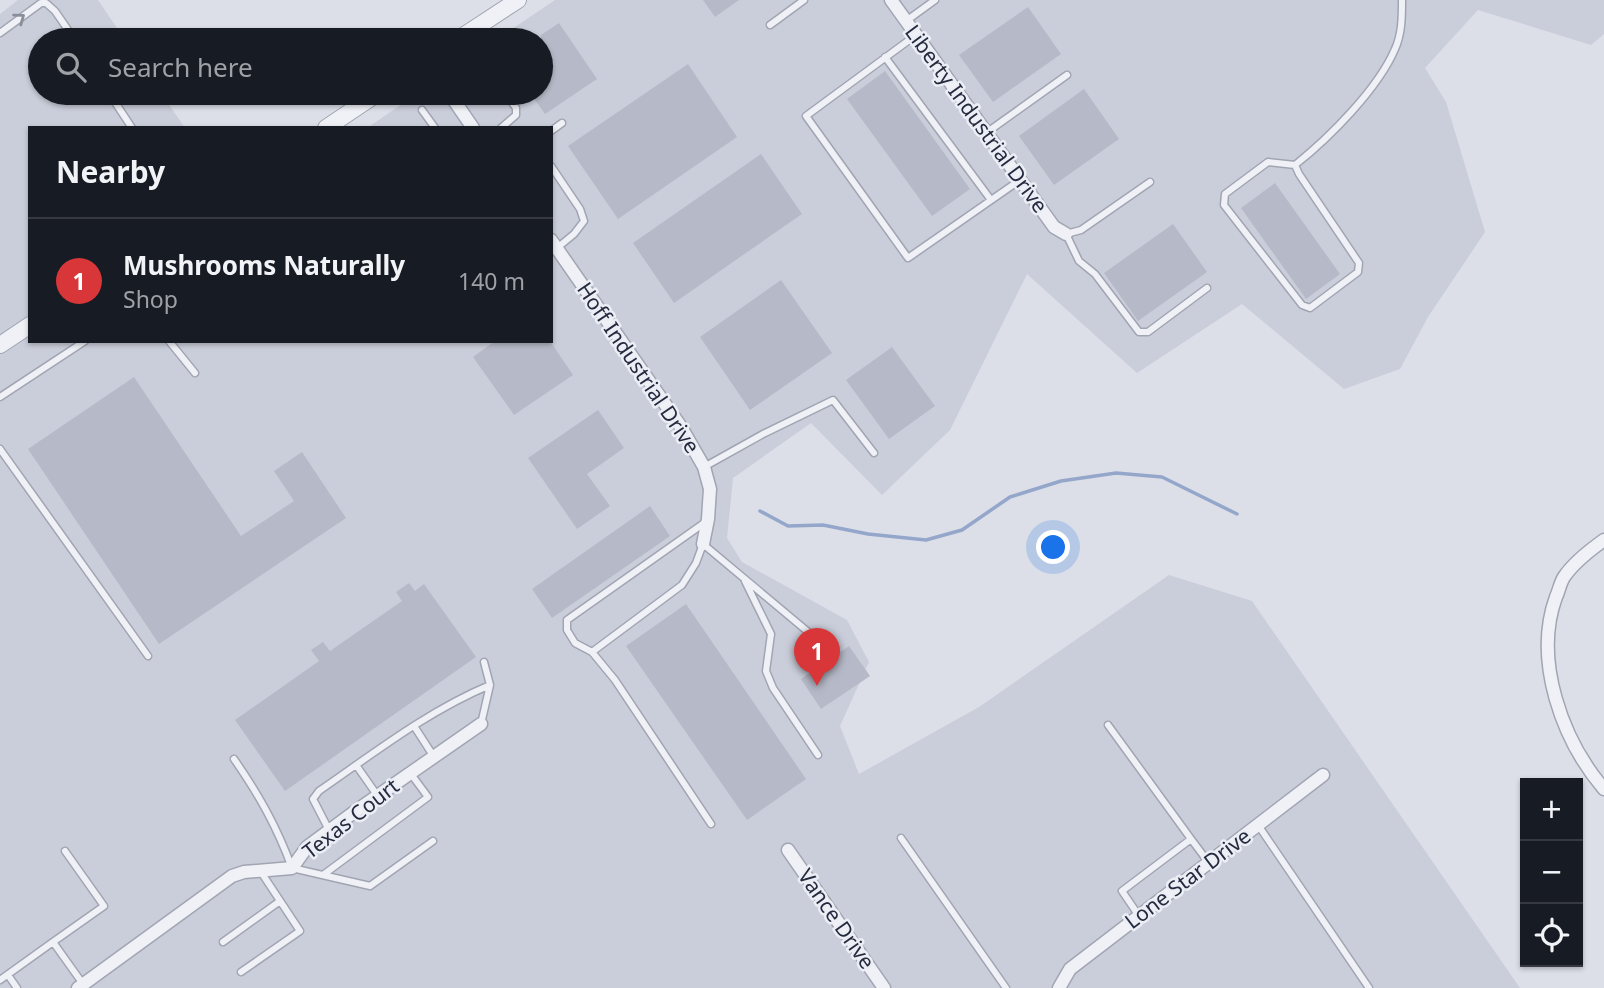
<!DOCTYPE html>
<html lang="en">
<head>
<meta charset="utf-8">
<style>
	body { margin:0; font-family:"Noto Sans",sans-serif; background:#20242c; color:#f1f3f6 }
	.controls { position:absolute; right:21px; bottom:21px; display:grid; overflow:hidden; border-radius:0px; box-shadow:0 2px 5px #0004 }
	.controls button { width:63px; height:63px; display:grid; place-items:center; padding:0; border:0; border-bottom:2px solid #363941; background:#171b24; color:#f1f3f6; font:35px sans-serif }
	.you { position:absolute; left:1054px; top:548px; width:24px; height:24px; margin:-18px; border:5px solid #fff; border-radius:50%; background:#1a73e8; box-shadow:0 0 0 10px #1a73e833 }
	.badge { display:grid; place-items:center; width:46px; height:46px; border-radius:50%; background:#d83638; color:#fff; font-size:23px; font-weight:700 }
	.pin { position:absolute; translate:-50% -58px; filter:drop-shadow(0 2px 4px #0008) }
	.pin::after { content:''; position:absolute; top:37px; width:24px; height:21px; background:inherit; clip-path:polygon(0 0,100% 0,50% 100%) }
	.list { margin:0; padding:0; list-style:none }
	h2 { display:flex; justify-content:space-between; align-items:center; height:91px; margin:0; padding:0 28px; font-size:30px }
	h2 small { font-size:23px; font-weight:400; color:#9ea1a6 }
	.list li { display:grid; grid-template-columns:46px 1fr auto; gap:21px; align-items:center; box-sizing:border-box; height:126px; padding:0 28px; border-top:2px solid #363941 }
	.list b { display:block; font-size:26px; white-space:nowrap }
	.list p { margin:0; font-size:23px; white-space:nowrap; color:#9ea1a6 }
	.list em { font-size:23px; font-style:normal; color:#9ea1a6 }
	.icon { flex:none; width:38px; height:38px; fill:none; stroke:currentColor; stroke-width:2; stroke-linecap:round; stroke-linejoin:round }
	.map { position:relative; flex:none; width:1604px; height:988px; overflow:hidden }
	.search { position:absolute; background:#171b24; box-shadow:0 2px 5px #0004; left:28px; top:28px; width:525px; height:77px; display:flex; align-items:center; gap:18px; box-sizing:border-box; padding:0 24px; border-radius:38px; color:#9ea1a6; font-size:26px }
	.panel { position:absolute; background:#171b24; box-shadow:0 2px 5px #0004; left:28px; top:126px; width:525px; height:217px; border-radius:0px }
	.map>svg:first-child { display:block }
</style>
</head>
<body>
<div class="map">
<svg width="1604" height="988" viewBox="0 0 1604 988">
	<rect width="100%" height="100%" fill="#dcdfe8"/>
	<path fill="#caceda" d="M18,0H98L125,40H40V93H161L185,128H30V341H551V128H367L418,93H541V40H496L555,0H1604V34L1591,45L1478,10L1425,68L1446,102L1485,232L1428,317L1400,369L1344,389L1242,304L1137,373L1027,274L950,430L882,495L811,423L733,478L727,538L742,562L847,620L869,662L840,726L859,774L979,707L1169,575L1252,601L1520,988H0V14Z"/>
	<g fill="none" stroke-linecap="round" stroke-linejoin="round">
		<path stroke="#94a7cb" stroke-width="3.5" d="M760,511L788,526L823,525L868,534L926,540L962,530L1010,497L1061,481L1116,473L1162,477L1237,514"/>
	</g>
	<path fill="#b6bac8" d="M703,0H739L715,17Z
		M1028,7L1061,54L993,102L959,55Z
		M559,23L597,79L545,114L530,93H541V35Z
		M688,64L737,137L618,219L568,146Z
		M885,71L970,189L932,216L847,99Z
		M1084,89L1119,139L1054,185L1019,136Z
		M761,154L802,214L674,303L633,243Z
		M1275,183L1340,274L1306,299L1241,208Z
		M1173,224L1207,272L1138,321L1104,273Z
		M781,280L832,353L750,410L700,337Z
		M495,341H550L573,375L514,415L473,357Z
		M892,347L935,406L889,439L846,380Z
		M134,377L241,536L294,501L274,471L302,452L346,518L159,644L28,449Z
		M598,410L624,448L587,474L610,506L577,529L528,458Z
		M650,506L670,536L552,618L532,589Z
		M409,583L415,591L424,584L476,657L285,791L235,720L319,661L311,650L323,642L330,651L402,601L396,592Z
		M686,604L806,779L747,820L626,646Z
		M849,646L870,676L821,709L801,679Z"/>
	<g fill="none" stroke-linecap="round" stroke-linejoin="round">
		<defs>
			<path id="service" d="M906,21L935,0
				M770,25L804,0
				M0,33L41,3H46L55,11L75,40
				M916,35L806,116L908,258L1020,180
				M885,57L991,200
				M109,93L132,128
				M422,110L435,128
				M501,128L516,115V108L505,93
				M551,131L562,123
				M986,133L1067,75
				M1295,165L1299,174L1359,263L1358,272L1310,308L1302,305L1224,205L1225,194L1268,162L1295,165C1329,138 1378,89 1395,49C1402,34 1402,16 1402,0
				M551,166L580,209L584,221L574,234L557,248
				M1150,182L1081,230L1066,234L1079,261L1095,274L1139,332H1148L1207,288
				M169,341L195,373
				M0,397L85,341
				M0,449L148,656
				M704,467L763,434L833,400L874,453
				M707,521L567,620V630L575,643L592,652L615,680L711,824
				M745,581L771,634L766,671L773,688L818,755
				M592,652L682,585L696,563L703,544L813,636
				M481,724L490,685L484,662
				M1108,725L1191,839
				M414,726L434,757
				M234,759C259,795 277,827 292,868L370,886L433,841
				M356,765L377,795
				M1258,825L1369,988
				M329,830L313,799L319,791C374,753 428,711 490,685
				M901,838L1006,988
				M65,851L104,906L53,942L83,984
				M323,875L428,797L411,774
				M1139,916L1122,891L1191,839L1209,863
				M223,942L280,901
				M241,972L300,931L261,872
				M8,975L17,988
				M0,980L53,942"/>
			<path id="minor" d="M891,0L1054,227L1066,234
				M449,93L473,128
				M551,240L681,427L704,467L710,489L708,519L703,544
				M1604,540C1590,550 1574,562 1564,577C1560,583 1559,591 1556,597C1533,660 1562,740 1604,789
				M788,850L884,988
				M78,988L232,876L244,872L292,868L307,847L353,813L481,724
				M1059,988L1070,969L1323,775"/>
			<path id="tertiary" d="M457,40L518,0
				M326,128L378,93
				M0,345L30,325"/>
		</defs>
		<use href="#service" stroke="#a1a5b2" stroke-width="9"/>
		<use href="#minor" stroke="#a1a5b2" stroke-width="15"/>
		<use href="#tertiary" stroke="#a1a5b2" stroke-width="18"/>
		<use href="#service" stroke="#eff1f6" stroke-width="6"/>
		<use href="#minor" stroke="#eff1f6" stroke-width="12"/>
		<use href="#tertiary" stroke="#eff1f6" stroke-width="16"/>
	</g>
	<defs><path id="oneway-chevron" d="M-2-3.5L2.5 0L-2 3.5" fill="none" stroke-width="1.6" stroke-linecap="round" stroke-linejoin="round" transform="scale(1.75)"/></defs>
	<use stroke="#8a8e9a" href="#oneway-chevron" transform="translate(20 18) rotate(-36)"/>
	<g text-anchor="middle" stroke-width="5" stroke-linejoin="round" paint-order="stroke">
		<g font-size="21" fill="#252b3f" stroke="#eceef5">
			<text transform="translate(976 119) rotate(54)" y="7">Liberty Industrial Drive</text>
			<text transform="translate(638 368) rotate(56)" y="7">Hoff Industrial Drive</text>
			<text transform="translate(351 819) rotate(-38)" y="7">Texas Court</text>
			<text transform="translate(1188 879) rotate(-37)" y="7">Lone Star Drive</text>
			<text transform="translate(836 919) rotate(55)" y="7">Vance Drive</text>
		</g>
	</g>
</svg>
<div class="controls">
<button>+</button>
<button>−</button>
<button><svg class="icon" aria-label="locate" viewBox="0 0 24 24"><circle cx="12" cy="12" r="6"/><path d="M12 2v4M12 18v4M2 12h4M18 12h4"/></svg></button>
</div>
<div class="you"></div>
<div class="pin badge" style="left:817px;top:686px">1</div>
<div class="search"><svg class="icon" aria-label="search" viewBox="0 0 24 24"><circle cx="10" cy="10" r="6"/><path d="M15 15l6 6"/></svg>Search here</div>
<section class="panel">
<h2>Nearby<small></small></h2>
<ul class="list">
<li><span class="badge">1</span><div><b>Mushrooms Naturally</b><p>Shop</p></div><em>140 m</em></li>
</ul>
</section>
</div>
</body>
</html>
